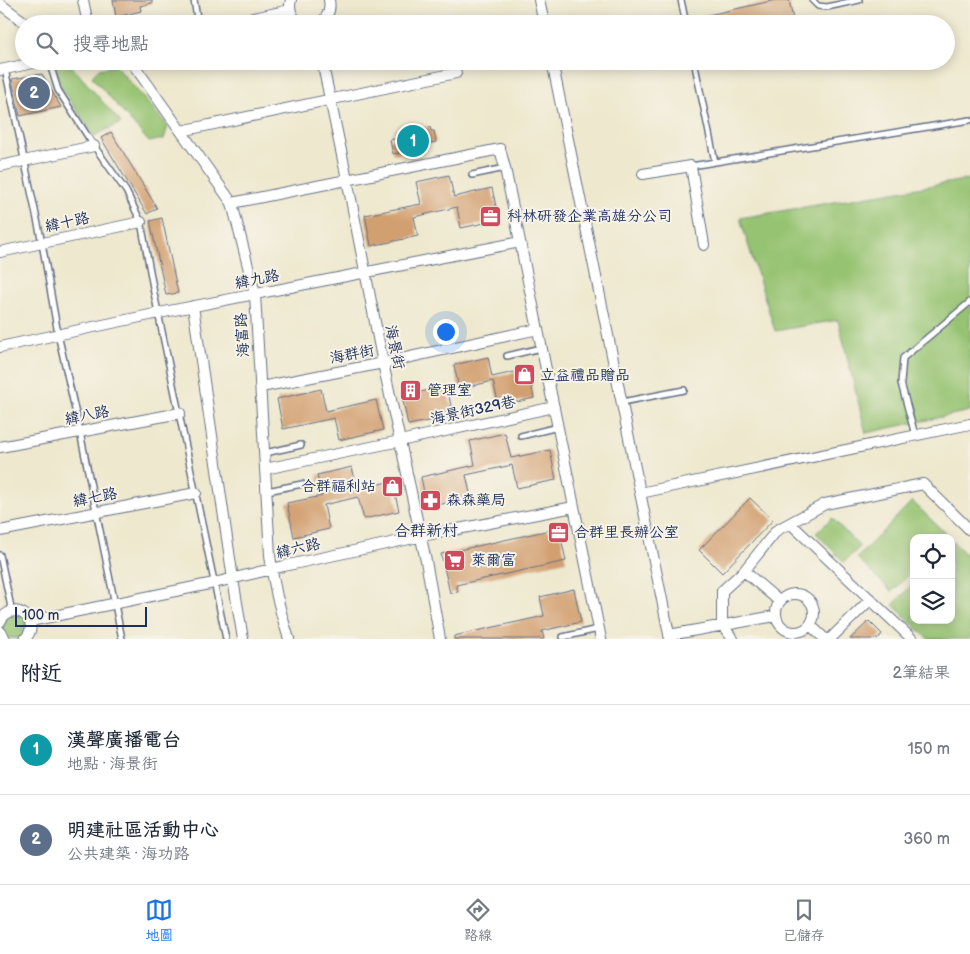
<!DOCTYPE html>
<html lang="zh-TW">
<head>
<meta charset="utf-8">
<style>
	body { margin:0; font-family:"Balsamiq Sans","LXGW WenKai TC",sans-serif; background:#f2f2f3; color:#1f2937 }
	.controls { position:absolute; right:15px; bottom:15px; display:grid; overflow:hidden; border-radius:10px; box-shadow:0 2px 12px #0003 }
	.controls button { width:45px; height:45px; display:grid; place-items:center; padding:0; border:0; border-bottom:1px solid #e0e1e3; background:#fff; color:#1f2937; font:25px sans-serif }
	.scale { position:absolute; left:15px; bottom:12px; width:132px; box-sizing:border-box; padding-left:5px; border:2px solid #1b2f5e; border-top:0; font-size:14px; line-height:18px; white-space:nowrap; color:#1b2f5e; -webkit-text-stroke:4px #f7f3e8; paint-order:stroke }
	.you { position:absolute; left:445px; top:331px; width:18px; height:18px; margin:-12px; border:4px solid #fff; border-radius:50%; background:#1a73e8; box-shadow:0 0 0 8px #1a73e833 }
	.badge { display:grid; place-items:center; width:32px; height:32px; border-radius:50%; background:#1a73e8; color:#fff; font-size:16px; font-weight:700 }
	.pin { position:absolute; translate:-50% -50%; border:2px solid #fff; box-shadow:0 1px 5px #0006 }
	.list { margin:0; padding:0; list-style:none }
	h2 { display:flex; justify-content:space-between; align-items:center; height:65px; margin:0; padding:0 20px; font-size:21px }
	h2 small { font-size:16px; font-weight:400; color:#747a83 }
	.list li { display:grid; grid-template-columns:32px 1fr auto; gap:15px; align-items:center; box-sizing:border-box; height:90px; padding:0 20px; border-top:1px solid #e0e1e3 }
	.list b { display:block; font-size:19px; white-space:nowrap }
	.list p { margin:0; font-size:16px; white-space:nowrap; color:#747a83 }
	.list em { font-size:16px; font-style:normal; color:#747a83 }
	.icon { flex:none; width:28px; height:28px; fill:none; stroke:currentColor; stroke-width:2; stroke-linecap:round; stroke-linejoin:round }
	.map { position:relative; flex:none; width:970px; height:639px; overflow:hidden }
	.search { position:absolute; background:#fff; box-shadow:0 2px 12px #0003; left:15px; right:15px; top:15px; height:55px; display:flex; align-items:center; gap:12px; box-sizing:border-box; padding:0 18px; border-radius:28px; color:#747a83; font-size:19px }
	.sheet { height:245px; background:#fff }
	nav { display:flex; justify-content:space-around; align-items:center; box-sizing:border-box; height:70px; border-top:1px solid #e0e1e3; background:#fff; font-size:14px; color:#747a83 }
	nav a { display:grid; justify-items:center; gap:2px }
	nav .on { color:#1a73e8 }
	.map>svg:first-child { display:block }
</style>
</head>
<body>
<div class="map">
<svg width="970" height="639" viewBox="0 0 970 639">
	<rect width="100%" height="100%" fill="#f7f3e8"/>
	<filter id="ink" filterUnits="userSpaceOnUse"><feTurbulence type="fractalNoise" baseFrequency=".02" numOctaves="2"/><feDisplacementMap in="SourceGraphic" scale="10" xChannelSelector="R" yChannelSelector="G"/><feConvolveMatrix kernelMatrix="1 2 1 2 8 2 1 2 1" color-interpolation-filters="sRGB"/></filter>
	<filter id="wash" filterUnits="userSpaceOnUse"><feTurbulence type="fractalNoise" baseFrequency=".0096" numOctaves="4" result="noise"/><feDisplacementMap in="SourceGraphic" scale="20" xChannelSelector="R" yChannelSelector="G"/><feGaussianBlur stdDeviation="1.12" result="paint"/><feColorMatrix in="noise" values="0 0 0 0 0 0 0 0 0 0 0 0 0 0 0 0 0 1.4 0 .05"/><feComposite in="paint" operator="in"/></filter>
	<g filter="url(#wash)">
		<rect width="100%" height="100%" fill="#eee8ce"/>
		<path fill="#96c371" stroke="#587968" d="M69,63L121,123L94,136L61,88L55,65Z
			M116,66L168,126L164,139L149,142L92,77L98,69Z
			M970,179V411L866,433L838,320L775,331L740,218Z
			M912,501L947,535L945,538H914V570L892,592L857,558Z
			M832,518L860,547L844,562L816,533Z
			M953,542L970,558V639H928L893,605L914,583V620H951V544Z
			M6,616H23L28,627L22,638C5,639 5,638 1,624Z"/>
		<g id="blocks">
			<path fill="#d29f70" d="M113,0H152V3L140,6L141,11L116,17Z
				M776,0H789L794,24H697L695,18Z
				M42,74L61,107L20,116L12,79Z
				M430,127L431,131H434L436,142L426,144V148L393,154L390,140L397,138L396,133Z
				M111,132L157,208L147,214L101,138Z
				M449,175L454,197L492,188L499,220L461,228L457,207L414,217L418,236L371,246L365,215L421,204L416,182Z
				M162,218L178,293L166,295L150,221Z
				M488,357L492,377L528,369L534,398L499,406L493,381L459,389L454,365Z
				M414,385L416,393L447,386L453,416L408,425L402,396L408,394L406,386Z
				M321,389L326,411L376,400L383,430L339,440L334,418L283,429L277,399Z
				M505,433L511,458L550,450L556,480L517,488L512,465L466,475L471,498L427,507L421,477L475,465L470,441Z
				M352,467L357,489L392,481L399,511L364,519L358,497L324,505L329,529L294,537L287,503L322,496L317,475Z
				M750,498L773,520L722,573L699,550Z
				M559,528L566,561L456,585L458,592L450,593L441,554Z
				M574,589L581,622L542,631L544,639H454V636L544,616L540,597Z
				M869,621L882,634L878,639H850Z"/>
		</g>
	</g>
	<g filter="url(#ink)">
		<use href="#blocks" fill-opacity="0" stroke="#657085" stroke-width="1"/>
		<g fill="none" stroke-linecap="round" stroke-linejoin="round">
			<defs>
				<path id="lane" d="M194,0L198,24
					M681,0L686,24
					M812,0L818,6L827,7L859,0
					M49,61L58,90L94,146L126,191L141,222L154,293L226,639
					M694,61L715,162
					M5,69L42,243L58,334L80,432L122,639
					M691,166L970,120
					M472,175L505,168
					M507,356L541,348
					M622,402L684,390
					M915,435L901,383L903,358L970,302
					M521,436L558,427
					M265,453L301,445
					M267,491L302,484
					M0,555L12,612
					M563,637L598,629"/>
				<path id="street" d="M83,0L88,24
					M291,0C288,10 292,18 301,24
					M539,0L544,24
					M0,4L27,24
					M225,24L290,10
					M319,24C328,18 331,10 329,0
					M131,61L232,203L255,294L270,555C273,584 280,612 289,639
					M322,61L347,179L383,363L426,561L440,639
					M552,61L670,639
					M0,70L43,61
					M181,131L456,73
					M0,166L94,146
					M643,174L691,166L704,245
					M232,203L500,149L505,168L601,639
					M0,252L141,222
					M193,306L233,579L243,639
					M0,347L159,313L520,242
					M261,387L383,363L538,329
					M0,447L180,413
					M265,469L400,441L554,407
					M640,493L970,424
					M790,523L912,639
					M0,531L196,493
					M744,571L779,601
					M776 613a19 19 0 1 1 38 0a19 19 0 1 1-38 0Z
					M30,621L214,583L284,566L437,533L574,507
					M0,622C11,598 44,619 25,639
					M810,625L825,639
					M0,631L5,639
					M669,635L775,616
					M733,639L722,625V591L744,571L777,530L825,504L923,484L970,530
					M830,639L871,599"/>
			</defs>
			<use href="#lane" stroke="#657085" stroke-width="8"/>
			<use href="#street" stroke="#657085" stroke-width="12"/>
			<use href="#lane" stroke="#fff" stroke-width="5"/>
			<use href="#street" stroke="#fff" stroke-width="10"/>
		</g>
	</g>
	<defs>
		<symbol id="office-square" viewBox="-11 -11 22 22"><rect x="-9" y="-9" width="18" height="18" rx="4" fill="#d1495b" stroke="#f7f3e8"/><path d="M-6-3h4V-5.5h4V-3h4V5H-6ZM-1-4.5V-3h2v-1.5ZM-6 0V1H6V0Z" fill="#fff"/></symbol>
		<symbol id="shop-square" viewBox="-11 -11 22 22"><rect x="-9" y="-9" width="18" height="18" rx="4" fill="#d1495b" stroke="#f7f3e8"/><path d="M-5-2.5h2.3a2.7 3.5 0 0 1 5.4 0H5L5.5 6h-11ZM-1.5-2.5h3a1.5 2.3 0 0 0-3 0Z" fill="#fff"/></symbol>
		<symbol id="building-square" viewBox="-11 -11 22 22"><rect x="-9" y="-9" width="18" height="18" rx="4" fill="#d1495b" stroke="#f7f3e8"/><path d="M-4-6H4V6H1V3H-1V6H-4ZM-2.5-4.3h1.7v1.8h-1.7ZM.8-4.3h1.7v1.8H.8ZM-2.5-1h1.7V.8h-1.7ZM.8-1h1.7V.8H.8Z" fill="#fff"/></symbol>
		<symbol id="pharmacy-square" viewBox="-11 -11 22 22"><rect x="-9" y="-9" width="18" height="18" rx="4" fill="#d1495b" stroke="#f7f3e8"/><path d="M-2-6h4v4h4v4h-4v4h-4v-4h-4v-4h4Z" fill="#fff"/></symbol>
		<symbol id="supermarket-square" viewBox="-11 -11 22 22"><rect x="-9" y="-9" width="18" height="18" rx="4" fill="#d1495b" stroke="#f7f3e8"/><path d="M-6-5.5h2.5l.6 2H6L4.5 2H-2.5L-4.4-4H-6ZM-1.5 3.2a1.3 1.3 0 1 0 .1 0ZM3 3.2a1.3 1.3 0 1 0 .1 0Z" fill="#fff"/></symbol>
	</defs>
	<g fill-rule="evenodd">
		<use href="#office-square" x="478" y="204" width="25" height="25"/>
		<use href="#shop-square" x="512" y="362" width="25" height="25"/>
		<use href="#building-square" x="398" y="378" width="25" height="25"/>
		<use href="#shop-square" x="380" y="474" width="25" height="25"/>
		<use href="#pharmacy-square" x="418" y="488" width="25" height="25"/>
		<use href="#office-square" x="546" y="520" width="25" height="25"/>
		<use href="#supermarket-square" x="442" y="548" width="25" height="25"/>
	</g>
	<g text-anchor="middle" stroke-width="4" stroke-linejoin="round" paint-order="stroke">
		<g font-size="15" fill="#1b2f5e" stroke="#f7f3e8" text-anchor="start">
			<text x="507" y="221">科林研發企業高雄分公司</text>
			<text x="540" y="380">立益禮品贈品</text>
			<text x="427" y="395">管理室</text>
			<text x="376" y="491" text-anchor="end">合群福利站</text>
			<text x="446" y="505">森森藥局</text>
			<text x="574" y="537">合群里長辦公室</text>
			<text x="471" y="565">萊爾富</text>
		</g>
		<g font-size="15" fill="#1b2f5e" stroke="#f7f3e8">
			<text transform="translate(67 222) rotate(-12)" y="5">緯十路</text>
			<text transform="translate(257 279) rotate(-11)" y="5">緯九路</text>
			<text transform="translate(242 335) rotate(-94)" y="5">海富路</text>
			<text transform="translate(395 347) rotate(78)" y="5">海景街</text>
			<text transform="translate(352 354) rotate(-11)" y="5">海群街</text>
			<text transform="translate(473 410) rotate(-12)" y="5">海景街329巷</text>
			<text transform="translate(87 415) rotate(-11)" y="5">緯八路</text>
			<text transform="translate(95 497) rotate(-11)" y="5">緯七路</text>
			<text transform="translate(298 548) rotate(-13)" y="5">緯六路</text>
		</g>
		<g font-size="16" fill="#1b2f5e" stroke="#f7f3e8">
			<text x="426" y="536">合群新村</text>
		</g>
	</g>
</svg>
<div class="controls">
<button><svg class="icon" aria-label="locate" viewBox="0 0 24 24"><circle cx="12" cy="12" r="6"/><path d="M12 2v4M12 18v4M2 12h4M18 12h4"/></svg></button>
<button><svg class="icon" aria-label="layers" viewBox="0 0 24 24"><path d="M12 4l9 5-9 5-9-5zM3 14l9 5 9-5"/></svg></button>
</div>
<div class="scale">100 m</div>
<div class="you"></div>
<div class="pin badge" style="left:413px;top:141px;background:#0f9aa8">1</div>
<div class="pin badge" style="left:34px;top:93px;background:#5c6f8a">2</div>
<div class="search"><svg class="icon" aria-label="search" viewBox="0 0 24 24"><circle cx="10" cy="10" r="6"/><path d="M15 15l6 6"/></svg>搜尋地點</div>
</div>
<section class="sheet">
<h2>附近<small>2筆結果</small></h2>
<ul class="list">
<li><span class="badge" style="background:#0f9aa8">1</span><div><b>漢聲廣播電台</b><p>地點 · 海景街</p></div><em>150 m</em></li>
<li><span class="badge" style="background:#5c6f8a">2</span><div><b>明建社區活動中心</b><p>公共建築 · 海功路</p></div><em>360 m</em></li>
</ul>
</section>
<nav>
<a class="on"><svg class="icon" aria-label="map" viewBox="0 0 24 24"><path d="M3 6l6-2 6 2 6-2v14l-6 2-6-2-6 2zM9 4v14M15 6v14"/></svg>地圖</a>
<a><svg class="icon" aria-label="directions" viewBox="0 0 24 24"><path d="M12 3l9 9-9 9-9-9zM9 14v-3h6M13 9l2 2-2 2"/></svg>路線</a>
<a><svg class="icon" aria-label="saved" viewBox="0 0 24 24"><path d="M7 4h10v16l-5-4-5 4z"/></svg>已儲存</a>
</nav>
</body>
</html>
